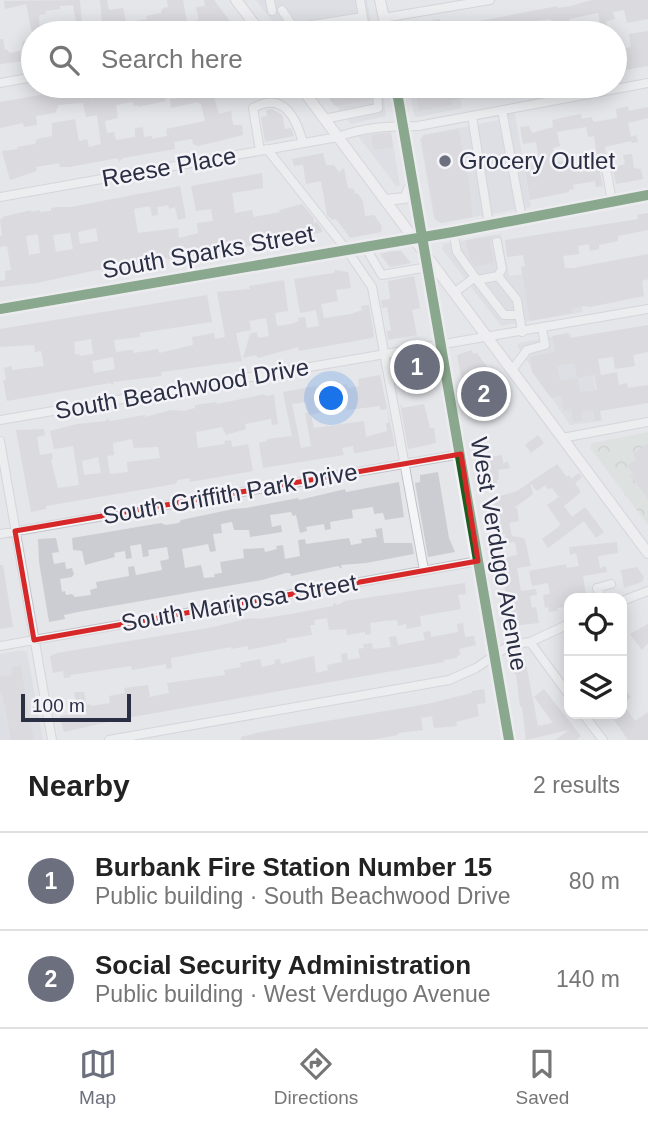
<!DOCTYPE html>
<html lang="en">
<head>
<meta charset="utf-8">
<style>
	body { margin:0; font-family:Helvetica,sans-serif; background:#f2f2f2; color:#222 }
	.controls { position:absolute; right:21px; bottom:21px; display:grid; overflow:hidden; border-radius:14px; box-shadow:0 4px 18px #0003 }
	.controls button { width:63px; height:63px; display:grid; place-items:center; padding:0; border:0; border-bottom:2px solid #e0e0e0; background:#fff; color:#222; font:35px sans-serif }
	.scale { position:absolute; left:21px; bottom:18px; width:110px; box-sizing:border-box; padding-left:7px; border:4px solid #2b2f44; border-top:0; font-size:19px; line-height:24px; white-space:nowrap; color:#2b2f44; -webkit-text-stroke:5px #f4f4f8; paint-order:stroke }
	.you { position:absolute; left:332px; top:399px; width:24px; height:24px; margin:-18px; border:5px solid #fff; border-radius:50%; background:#1a73e8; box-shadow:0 0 0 10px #1a73e833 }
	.badge { display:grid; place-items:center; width:46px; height:46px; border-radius:50%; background:#6c6f7e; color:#fff; font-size:23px; font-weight:700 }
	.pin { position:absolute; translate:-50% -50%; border:4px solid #fff; box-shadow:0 2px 7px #0006 }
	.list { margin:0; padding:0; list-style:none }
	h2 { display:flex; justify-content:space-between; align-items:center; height:91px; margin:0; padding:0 28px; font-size:30px }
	h2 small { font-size:23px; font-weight:400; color:#767676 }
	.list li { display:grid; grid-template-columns:46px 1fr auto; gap:21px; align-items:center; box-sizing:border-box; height:98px; padding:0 28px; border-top:2px solid #e0e0e0 }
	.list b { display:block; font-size:26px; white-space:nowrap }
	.list p { margin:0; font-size:23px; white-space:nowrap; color:#767676 }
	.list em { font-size:23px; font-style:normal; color:#767676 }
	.icon { flex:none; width:38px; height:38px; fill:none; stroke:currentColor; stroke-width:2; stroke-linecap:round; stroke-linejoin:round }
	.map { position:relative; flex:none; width:648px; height:740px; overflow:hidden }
	.search { position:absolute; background:#fff; box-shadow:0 4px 18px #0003; left:21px; right:21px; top:21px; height:77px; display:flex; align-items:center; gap:18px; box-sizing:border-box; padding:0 24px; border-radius:38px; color:#767676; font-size:26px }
	.sheet { height:287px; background:#fff }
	nav { display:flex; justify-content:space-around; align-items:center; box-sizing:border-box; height:98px; border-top:2px solid #e0e0e0; background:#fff; font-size:19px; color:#767676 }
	nav a { display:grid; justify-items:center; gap:4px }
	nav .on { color:#6c6f7e }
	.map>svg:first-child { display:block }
</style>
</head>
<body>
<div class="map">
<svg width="648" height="740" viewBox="0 0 648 740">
	<defs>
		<pattern id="park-crowns" width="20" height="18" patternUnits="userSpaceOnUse" patternTransform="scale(1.75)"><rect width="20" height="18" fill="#d3ddd6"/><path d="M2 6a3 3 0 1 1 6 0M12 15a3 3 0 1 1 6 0" fill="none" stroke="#b5beb9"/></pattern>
	</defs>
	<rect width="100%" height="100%" fill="#e5e6ea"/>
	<path fill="#d6d7de" d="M256,0H367L373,33H281Z
		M320,86H382L386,116L351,124Z
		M409,86H458L462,108L418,117L414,115Z
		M514,108L531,207L440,223L434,219L420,139L423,135L499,120L502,110Z
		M391,131L400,186H396L358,136Z
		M501,234L509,276L573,268L583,312L501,326L442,249L444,244Z
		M570,333L577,378L593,375L602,421L570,425L517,346L519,343Z
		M22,650L27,652L43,740H0V654Z"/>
	<path fill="url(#park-crowns)" d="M648,432V525L590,448L592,443Z"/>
	<path fill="#cccdd2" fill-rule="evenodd" d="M80,0L82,25L102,22L100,0H107L109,10L123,8L126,23L111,27L112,30L97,33H70L69,23L76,22L73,5L60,6V9L45,11L46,14L39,15L40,33H32L26,4L5,9L4,1Z
		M167,0H183L187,22L199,20L196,7L205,6L204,0H214L238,32L132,33L130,22L147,19L146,16L161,13L163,8L168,7Z
		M592,0H648V19L627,23L624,10L613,12L615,19L606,21L607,27L601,29L598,13L569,19L570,28L555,31L551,19L527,22L529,33H504V31L444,33V31L451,29V25L458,24V28L473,24L474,22L558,6V8L571,6Z
		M440,19L442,31L438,33H401L405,26Z
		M648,31V66L619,71L618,68L615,67V51L631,47L629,34Z
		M33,38V60L0,64V39H3L5,50H8L9,53L24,50L22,42Z
		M107,86H163L166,101L138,107L137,105L133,106V102L116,105L118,118L105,121L107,133L114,132L116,140L135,137V128L143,127L144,137L152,136V139L167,136L166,129L205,121L201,104H199L198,102L171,108L170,99L179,98L176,86H206L207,95L213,94L219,114L231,111L233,125H242L243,135L198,146L193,144L192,139L174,142L175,149L123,158L119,162L118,158L69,167H60L59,163L36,167L37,171L10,180L2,151L18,149L17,147L35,144L37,139L52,136V123L75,119L79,141L87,139L89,147L101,144L97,115L86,117L83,103L59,105L55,113L36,116L37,125L24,127L23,123L0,128V102L51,93L70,92L71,94L82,92L81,88L89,87L91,99L103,96L102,87Z
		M367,86V88H370L371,100L335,106L330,100L329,95L352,89V88Z
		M414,86H450L451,94L462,92L461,86H504L505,92L452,100L453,105L419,111Z
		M628,106L629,111L648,107V118L628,123L631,137L636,135L638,142L632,143L631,141L605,147L606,155L600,157L598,162L603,186L596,187L595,181L573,185L574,189L569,190V192L530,200L524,164L539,161L536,142L523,144L520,127L529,126L532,133L553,127L552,120L571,116L581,114L582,119L591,117L594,122L617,118L616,109ZM586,127L588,137L594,136L596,150L580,153L582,164L566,167L565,161L556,162L553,148L560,146L557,132Z
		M272,109L282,115L285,129L291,128L294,136L265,142L261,117L267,116L266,110Z
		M458,129L468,175L473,217L441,223L435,218L421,139L424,135Z
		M391,133L393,147L373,150L371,135Z
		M323,153L326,165H334L339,172L344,168L348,188L354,189L355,194L357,193L363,201L365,216L374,215L382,226L381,232L350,238L336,219L332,220L327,215L321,181L306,184L303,165L294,166L292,159Z
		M632,154L634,168L641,169L643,179L616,184L612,166L615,167L625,164L623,155Z
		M262,173L263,188L232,193L235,213L252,210L254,217L280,212L279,210L302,204L313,217L314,223L317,222L323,231L322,232L309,235L308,232L297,234V237L243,247V244L232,246V249L187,257L186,254L169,259L157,255L158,261L92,271L37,283L0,287V281L5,280V271L11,270L7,246L0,247V236L2,235L0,219H3L2,217L31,210V212L40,210V212L51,211V208L58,207H71L180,186L186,218L178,220L175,207L169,209L168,205L157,207L158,215L152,216L150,206L134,209L138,233L178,228L179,238L198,233L197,223L213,221L211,209L196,211L191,186ZM96,228L98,241L80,244L78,232ZM70,233L73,249L56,252L53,235ZM38,234L40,253L29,255L26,236Z
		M648,213V230L618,236V241L599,245V249L590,251L589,244L578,246L579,254L563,256L565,268H573L648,254V279L642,281L644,296L590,307L583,306L572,308L573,313L530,321L521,267L525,266L523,255L507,257L505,240L638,219L637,215Z
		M497,235L492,238L490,243L494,263L475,266L469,257L466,240Z
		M392,251H401L411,263L390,267L380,254Z
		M335,270L348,272L351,288L336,290L338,301L321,304L324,318L351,314L362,310L361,306L369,305L374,336L372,338L299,351L298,347L258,358L256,355L243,358L250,334L257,332L258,338L269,336L266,318L249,321L251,330L236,333L242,361L162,372L161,376L113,382L114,385L110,383L7,401L3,380H6L4,368L12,366V370L44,366L41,351L35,352L34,345L0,347V329L207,295L212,322L140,333V337L114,340L116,352L129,350H133L134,353L158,349L159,353L193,345L192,337L214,333L215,339L225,337L217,292L250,289L249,286L284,280L288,311L275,313L277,326L291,324L299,321L298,318L305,317L307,328L319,326L316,310L300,313L294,279L334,273ZM91,339L93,354L80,356L79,354H75L74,342ZM113,357L115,369L94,373L92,361Z
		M414,276L420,308L412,310L417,335L388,340L387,331H391L387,307L382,308L381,300L390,299L388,281Z
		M648,325V352L633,355L635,366L615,369L613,357L598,359L601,375L617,372L619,385L627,383L628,388L648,385V403L600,411L601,420L595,421L593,410L581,412L582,421L573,422L571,409L564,410L562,396L551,398L532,372L530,357L555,352L552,336L568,333L569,338ZM574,363L577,378L560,381L557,366ZM594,375L597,390L580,392L578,378Z
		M472,350L473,354L477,353L501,387L503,398L466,404L457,355Z
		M419,361H425L427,372L423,373L425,386L404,389L402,377L397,375L396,365Z
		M380,375L395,446L356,453H354L353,446L342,448L344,455L263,468L259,443L267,441V439L292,436L283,392L339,382V386L347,384L348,388L359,386L358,379ZM345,394L347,410L380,406L381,410L387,409L389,423H386L387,431L366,437L364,421L314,428L311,415L327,410L326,400ZM306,402L308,413H305L311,446L301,448L292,404Z
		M265,394V396L274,395L278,424L272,425L271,419L245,424L246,429L226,435L222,427L196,432L198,448L225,444L224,441L231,440L232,447L248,444L253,471L190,482V478L178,480L175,484L46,506V509L31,512L16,430L44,429L45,435L37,437L40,455L52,453L53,459L51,460L58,488L79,485L76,465L73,446L54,449L50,431L77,424L106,421L107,418L110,421L145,415V417L171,410L184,411L195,408V405L216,402L217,404ZM132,439L134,448L158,447L160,458L127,462L128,472L110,474L107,456L114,455L113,443ZM98,457L101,473L84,475L82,461Z
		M400,403L402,408L424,404L430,428H434L436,443L408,449Z
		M538,435L544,443L531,453L525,445Z
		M648,443V499L630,475L633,473L627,466L636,459L633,454Z
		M502,455L503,463L508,462L510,468L498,470L499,479L497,480V484L486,486L482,476H485L481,461L484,458Z
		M557,464L567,477L569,475L571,479L579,473L582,477L575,483L581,492L564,506L572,517L585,507L604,532L596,538L584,521L548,548L542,539L561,525L547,505L559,497L552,488L548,489L545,485L537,491L530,483L533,494L514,508H517L519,521L509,523L512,536L524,538L525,540L531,566L517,568L521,591L536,589L537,595L530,596L532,608L536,607L539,623L511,626L500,559L517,555L515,542L507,543L505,534L495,535L490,499L517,491Z
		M438,472L449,538L455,552L428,557L415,483L420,482V475Z
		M399,482L404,517L385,520L383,513L374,514L373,507L352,510L353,518L330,522L331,529L325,530L324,524L306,527L307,531L300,533L296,515L293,516L291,512L270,515L272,527L281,525L282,532L250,537L249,530H234L232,522L221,524L222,533L213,534L216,551L210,552L208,544L182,549L185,568L201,565L204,578L215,577L214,574L222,573L220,562L244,558L243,549L264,548L265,552L277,549L276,546L283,545L285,559L300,556L298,540L305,539L306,544L349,538L351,545L362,543L361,539L377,537L375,529L382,528L384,543H412L414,554L366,563L341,565L342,569L338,566L291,576L290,573H286L262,580L78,612L64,615L65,619L49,622L39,562L38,539L56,538L59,552L52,553L54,564L65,562L66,569L72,568L74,574L72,577L60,579L62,592L65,591L66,595L72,594L75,597L91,595L90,590L97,588L96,582L129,576L128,567L134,566L136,575L162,570L160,561L169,559L167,547L148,550L149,556L143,557L141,544L130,546L132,558L126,559L125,551L114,553L115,557L85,565L82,551L73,550L72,538L161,523L166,525L179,523L181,520L233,509L246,508L298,498L299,500L345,489L346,492Z
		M617,542L618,553L598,556L600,568L606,566L607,572L583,576L586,596L569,598V606L557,608L558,611L549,612L548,607L545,608L543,595L550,594L548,583L532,586L529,571L566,564L567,568L579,566L576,553L570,555L569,547Z
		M0,565H3L13,627L0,629Z
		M637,567L644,577L642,582L624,588L621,570Z
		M465,583L466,594L458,595L461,609L420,616L421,626L407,629L406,624L398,626L397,620L384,621L370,623L371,634L365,635V632L347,635L346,629L329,630L327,618L314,620L315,625H310L312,635L286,639L287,642L248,650V646L231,649V647L171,658L172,668L166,669V664L132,670L131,666L70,675L71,677L64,678L63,671L53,673L50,656L57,653L214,627L250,618L259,619L291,614L333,606V603L338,605L345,601Z
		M463,623L465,637L474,636L476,645L459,649L460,655L457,656V658L444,660V662L121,719L64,732L61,722L60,716L71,714L69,704L76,702L74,692H84L87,705L91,704V706L110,703L109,696L125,693L124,688L131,687L148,685L150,697L164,694L169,693L167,683L225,675L224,670L241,667L240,663L260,659L262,667L275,664L274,660L280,659L281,664L314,656L316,673L328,670L327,665L342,662L341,654L347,653L348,660L360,658L358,649L364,648L363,644L372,643L373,649L391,647L389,637L396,636L398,645L425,640L423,632L430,631L431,637L458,632L457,624Z
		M648,624V643L642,650L630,634Z
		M525,659L538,726L553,723L534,697L544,689L581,736L576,740H555L569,730L526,740L522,707H520L516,674H514L512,661Z
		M21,665L24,685L34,740H11L2,692H0V677L12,675L11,667Z
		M622,685L631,697L623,704L635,721L648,712V740H628L610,714H622Z
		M484,689L486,703L477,704L479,716L456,722L457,726L434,728L432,716L421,718L423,730L398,733V735L371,740H241V737L261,732L427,704L472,693V691Z"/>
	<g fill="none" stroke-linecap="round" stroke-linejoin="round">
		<defs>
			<path id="minor" d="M270,0L272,11
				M360,0L363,17
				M282,10L297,33
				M383,18L490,0
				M293,28L363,17L366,32
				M247,33L255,25
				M360,33L386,29
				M0,83L33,77
				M304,91L324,86
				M502,110L522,219
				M472,116L489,225
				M324,119L378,108L377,86
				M267,149L346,249L372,287L424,570
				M260,151L253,108C283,91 296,117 303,143
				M605,162L612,202
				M0,197L338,137C364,127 390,126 418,126L648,83
				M453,232L457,252L477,280L498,276L517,300L522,332
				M497,242L502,269L498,276
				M364,245L382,275L428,267
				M477,280L504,315H519
				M454,293L475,277
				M0,309L453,232L648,195
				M512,370L527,350L545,345L542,328
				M0,420L648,309
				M562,438L648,422
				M0,441L52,740
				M0,534L461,454
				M601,598L597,588L611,584
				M622,601L648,591
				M530,642L569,695
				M0,646L478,561
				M583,714L603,740
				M109,740L449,680L476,668L510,645L530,642L569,624"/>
			<path id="major" d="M236,0L261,33
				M380,0L387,33
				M300,86L648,553
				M396,86L509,740
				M385,200L405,198L413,181"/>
		</defs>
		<use href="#minor" stroke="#c2c3c8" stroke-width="10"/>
		<use href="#major" stroke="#c2c3c8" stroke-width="12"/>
		<use href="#minor" stroke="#f4f5f7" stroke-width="8"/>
		<use href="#major" stroke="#f8f8f8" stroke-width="10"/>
		<defs>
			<path id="cycleway" d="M396,86L509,740
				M0,309L453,232L648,195"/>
		</defs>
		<use href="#cycleway" stroke="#f4f4f8" stroke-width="15"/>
		<use href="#cycleway" stroke="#1b5e20" stroke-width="10"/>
	</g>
	<path d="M0 0H648V740H0ZM461,454L478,561L34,640L15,531Z" fill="#e5e6ea" fill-opacity=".55" fill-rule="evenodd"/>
	<path fill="none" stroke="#d62828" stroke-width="5" stroke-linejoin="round" d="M461,454L478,561L34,640L15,531Z"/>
	<circle fill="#6c6f7e" stroke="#f4f4f8" stroke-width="2.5" cx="445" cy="161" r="7"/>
	<g text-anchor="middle" stroke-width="5" stroke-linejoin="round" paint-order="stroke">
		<g font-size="24" fill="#2b2f44" stroke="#f4f4f8" text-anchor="start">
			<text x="459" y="169">Grocery Outlet</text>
		</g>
		<g font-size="24" fill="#2b2f44" stroke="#f4f4f8">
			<text transform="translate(169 167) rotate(-10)" y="8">Reese Place</text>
			<text transform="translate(208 252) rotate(-10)" y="8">South Sparks Street</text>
			<text transform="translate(182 389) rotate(-10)" y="8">South Beachwood Drive</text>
			<text transform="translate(230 494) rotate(-10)" y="8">South Griffith Park Drive</text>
			<text transform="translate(499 554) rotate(80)" y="8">West Verdugo Avenue</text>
			<text transform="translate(239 603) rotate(-10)" y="8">South Mariposa Street</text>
		</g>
	</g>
</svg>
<div class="controls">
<button><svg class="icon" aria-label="locate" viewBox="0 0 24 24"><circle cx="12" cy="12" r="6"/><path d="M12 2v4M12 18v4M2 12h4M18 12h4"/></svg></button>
<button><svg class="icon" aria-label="layers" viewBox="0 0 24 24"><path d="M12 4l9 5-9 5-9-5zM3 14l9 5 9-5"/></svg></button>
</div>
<div class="scale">100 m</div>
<div class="you"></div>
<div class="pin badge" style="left:417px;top:367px">1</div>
<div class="pin badge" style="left:484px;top:394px">2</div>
<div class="search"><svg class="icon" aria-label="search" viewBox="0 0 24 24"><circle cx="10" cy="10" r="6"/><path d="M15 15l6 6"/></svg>Search here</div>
</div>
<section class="sheet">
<h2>Nearby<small>2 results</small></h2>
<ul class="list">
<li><span class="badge">1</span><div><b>Burbank Fire Station Number 15</b><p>Public building · South Beachwood Drive</p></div><em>80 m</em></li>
<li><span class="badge">2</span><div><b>Social Security Administration</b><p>Public building · West Verdugo Avenue</p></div><em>140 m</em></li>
</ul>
</section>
<nav>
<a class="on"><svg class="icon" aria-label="map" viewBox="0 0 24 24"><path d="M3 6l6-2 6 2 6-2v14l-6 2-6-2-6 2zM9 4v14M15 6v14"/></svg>Map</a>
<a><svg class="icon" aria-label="directions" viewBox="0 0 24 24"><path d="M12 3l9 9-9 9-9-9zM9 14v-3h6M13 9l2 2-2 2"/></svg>Directions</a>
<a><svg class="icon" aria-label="saved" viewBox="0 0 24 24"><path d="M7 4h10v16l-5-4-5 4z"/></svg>Saved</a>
</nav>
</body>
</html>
